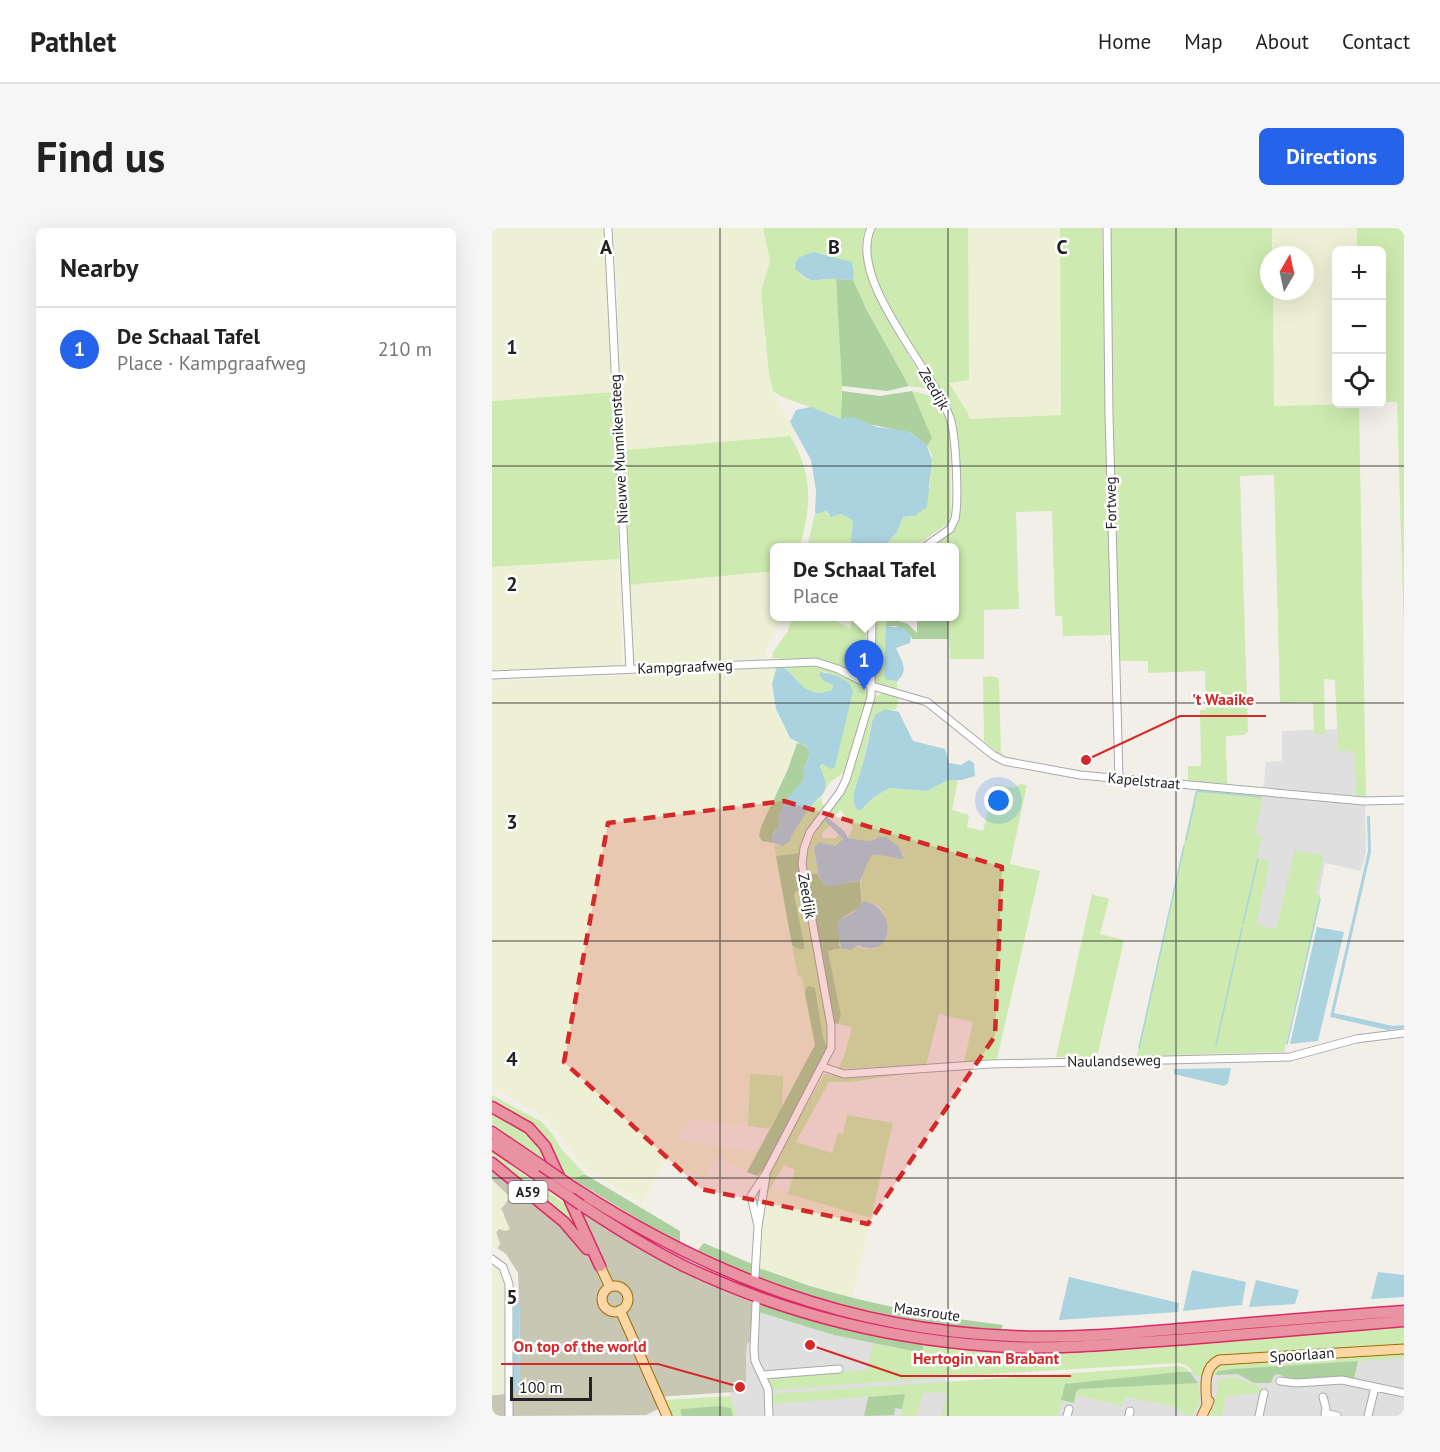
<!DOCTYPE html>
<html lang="en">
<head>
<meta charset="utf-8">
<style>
	body { margin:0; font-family:"PT Sans",sans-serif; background:#f6f6f6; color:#222 }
	.controls { position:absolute; right:18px; top:18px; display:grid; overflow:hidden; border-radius:9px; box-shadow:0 6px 24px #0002 }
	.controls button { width:54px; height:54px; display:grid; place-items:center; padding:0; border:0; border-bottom:2px solid #e0e0e0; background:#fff; color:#222; font:30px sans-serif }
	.compass { position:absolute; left:768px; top:18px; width:54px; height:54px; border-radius:50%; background:#fff; box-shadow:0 6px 24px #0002; rotate:9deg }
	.scale { position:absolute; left:18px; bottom:15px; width:82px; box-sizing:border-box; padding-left:6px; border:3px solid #222; border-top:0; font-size:16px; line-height:21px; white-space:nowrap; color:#222; -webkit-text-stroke:4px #fff; paint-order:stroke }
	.you { position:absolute; left:507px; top:573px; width:21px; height:21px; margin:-15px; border:4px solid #fff; border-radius:50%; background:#1a73e8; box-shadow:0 0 0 9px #1a73e833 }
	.badge { display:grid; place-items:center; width:39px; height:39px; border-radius:50%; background:#2563eb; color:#fff; font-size:20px; font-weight:700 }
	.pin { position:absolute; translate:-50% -50px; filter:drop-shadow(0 2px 3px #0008) }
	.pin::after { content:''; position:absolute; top:32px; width:21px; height:18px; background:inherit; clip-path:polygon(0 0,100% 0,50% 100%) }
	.popup { position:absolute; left:278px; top:315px; width:189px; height:78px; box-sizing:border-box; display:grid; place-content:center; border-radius:9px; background:#fff; filter:drop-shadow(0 2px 4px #0005); font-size:20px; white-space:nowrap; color:#767676 }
	.popup b { font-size:22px; color:#222 }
	.popup::after { content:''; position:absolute; left:50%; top:100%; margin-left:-12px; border:12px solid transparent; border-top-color:#fff }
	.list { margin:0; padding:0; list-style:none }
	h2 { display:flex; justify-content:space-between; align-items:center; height:78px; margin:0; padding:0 24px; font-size:26px }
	h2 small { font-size:20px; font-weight:400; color:#767676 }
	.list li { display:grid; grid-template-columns:39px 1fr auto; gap:18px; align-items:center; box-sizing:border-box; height:84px; padding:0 24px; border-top:2px solid #e0e0e0 }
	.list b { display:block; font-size:22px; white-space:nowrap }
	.list p { margin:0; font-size:20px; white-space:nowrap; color:#767676 }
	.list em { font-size:20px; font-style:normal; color:#767676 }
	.icon { flex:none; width:33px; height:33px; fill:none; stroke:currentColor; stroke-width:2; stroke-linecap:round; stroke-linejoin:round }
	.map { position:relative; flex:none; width:912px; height:1188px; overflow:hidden; border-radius:9px }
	header { display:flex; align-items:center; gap:36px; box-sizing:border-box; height:84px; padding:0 30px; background:#fff; border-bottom:2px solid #e0e0e0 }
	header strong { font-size:28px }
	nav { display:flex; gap:33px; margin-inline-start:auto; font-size:21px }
	.intro { display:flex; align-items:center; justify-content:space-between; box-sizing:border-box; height:144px; padding:0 36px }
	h1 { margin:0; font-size:42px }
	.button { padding:15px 27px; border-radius:9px; background:#2563eb; color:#fff; font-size:21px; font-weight:700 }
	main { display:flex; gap:36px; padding:0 36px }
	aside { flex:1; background:#fff; border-radius:9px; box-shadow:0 6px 24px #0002 }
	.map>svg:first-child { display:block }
</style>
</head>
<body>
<header>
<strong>Pathlet</strong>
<nav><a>Home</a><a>Map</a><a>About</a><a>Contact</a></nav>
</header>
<div class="intro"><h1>Find us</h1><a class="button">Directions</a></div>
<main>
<aside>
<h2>Nearby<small></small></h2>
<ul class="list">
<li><span class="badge">1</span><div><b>De Schaal Tafel</b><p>Place · Kampgraafweg</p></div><em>210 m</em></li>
</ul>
</aside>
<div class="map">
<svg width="912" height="1188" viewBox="0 0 912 1188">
	<rect width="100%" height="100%" fill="#f2efe9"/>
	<path fill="#e0dfdf" d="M847,501L864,522L868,570L873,578L874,624L869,643L833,635L826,672L786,705L748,697L762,601L772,554L774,534L790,533V503Z
		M251,1074L447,1129L458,1169L454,1188H242L238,1164Z
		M912,1129V1188H563L571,1154L732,1141Z"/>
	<path fill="#c7c7b4" d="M0,939L31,964L84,981L135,1013L189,1042L263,1071L259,1113L255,1116L254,1125V1158H247L242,1164L164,1169L168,1180L154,1187L0,1188V1167L24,1165L27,1158L28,1076H22V1069L27,1070L26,1045L14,1026L5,1020L8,1016L4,1004L7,1001L12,986L9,981L18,969L0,952Z"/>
	<path fill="#eef0d5" d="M0,0H112L121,164L0,173Z
		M122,0H271L278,33L269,64L277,146L283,170L306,207L133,222Z
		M476,0H568L569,187L477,191L476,185L457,154L477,152Z
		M780,0H865V22H844V176H862L782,179L781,63H813V27H780Z
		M127,331L131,436L129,438L0,445V339Z
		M282,343V388L290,389L275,420L273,430L146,437L141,433L137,357Z
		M285,438L280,456L281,471L292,501L298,510L305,515L296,541L269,599L270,613L282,615L306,747L309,749L311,753L323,817L290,879L291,848L258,846L256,898L197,891L195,901H189L188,913L266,924L255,944L224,929L211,952L173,932L150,976L88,936L66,904L54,890L0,859V453L246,443Z
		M0,952L18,969L9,981L18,1001L14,1003L7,1001L4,1004L8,1016L5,1020L0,1018Z
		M279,960L379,990L360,1070L316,1057L266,1040V1023L273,969Z
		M0,1035L10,1044L14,1061L13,1166L0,1167Z"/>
	<path fill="#cdebb0" d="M271,0H374C354,39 417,127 438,161L417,158L367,66L361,52L362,44L360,34L345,32L329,25L302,38C314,61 326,49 344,51L350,156L349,190L290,169L281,163L277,146L269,64L278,33Z
		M381,0H476L477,152L457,155L476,185L477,191L569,187L568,0H610L619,407L571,408L570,388H563L560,283L524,284L527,381L492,382V431H458L456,389L462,388V320L433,319L459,301L466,248L465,197L388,63L377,33V11Z
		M618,0H780V27H777V63H781L782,178L867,176L874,569L864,568L862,523H846L843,452L832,451L833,506H822L821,474L788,475L782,247L748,248L756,504L752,507L734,508L735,556L696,553V538H709L708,482H714L713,443L656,445V433H626Z
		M865,0H912V406L905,174H890V22H865Z
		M420,163L443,169L453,187L458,203L459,286L457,294L454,297L422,319L392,320L405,304L411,289H419L438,259L440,227L435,218L440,210Z
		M121,164L127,331L0,339V173Z
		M298,208C322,248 319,276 308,319L282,320V343L137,357L133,222Z
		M330,282H334L336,287L349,286L360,292L361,296L358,319L315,320L323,285L326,286Z
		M300,389H340L342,392L358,400L360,389H376L371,447L334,432L280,430L281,424L296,403Z
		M382,389H396L392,447L399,453H405V461L382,454Z
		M305,437C323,438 373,445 376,467L353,544L337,555L329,570L330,575L333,578L312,609L307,625L284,628L282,615L286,617L298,613L300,607L316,582L327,571L334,555L329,541V536L343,539C347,522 351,505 354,488C356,474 360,471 358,456L333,444L328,445L337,456L341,457L340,462C310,474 307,447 290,438Z
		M499,448L506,450L507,453L509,527L492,513L491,449Z
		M391,465L407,468L404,482L394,481L380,494L368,547L362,564V578L372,580L382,569L397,560L435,563L456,552H466L460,582L477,587L475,599L491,603L503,556L523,560L527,556L535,557L518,636L548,643L505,831L472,834L481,794L447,786L434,837L346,841L353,826L360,799L346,796L349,788L336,723L349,720H360L363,718L376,721L386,720C394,699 402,678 371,673C367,663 369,632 380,628C389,624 401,630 409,631L412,628L407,619L383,610L377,613L356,610L361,600L349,582L342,588L335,589L353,560L382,469Z
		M704,561L771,566L763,605L770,608L765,631L778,634L764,695L768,696V698L784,701L803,622L832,628L823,666L828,667V671L792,824L645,828Z
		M333,589L338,598L330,605V610H343L349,606L351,611L346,616L340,618L332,615L324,616L322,619L326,646H318L315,649C310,619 320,614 333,589Z
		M311,660L337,808L336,821L331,809L323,760L313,762V766L310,749L306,748L300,717L306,721L302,667L304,663Z
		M600,666L617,671L608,706L632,712L605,829H564Z
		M258,846L291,848L290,879L277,901L256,898Z
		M332,846L355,848L413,846L358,854H337L304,914L340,925L346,905L351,906L355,887L401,895L379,990L296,966L303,942L292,937L273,969L278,941Z
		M0,867L50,894L61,907L70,922L94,947L82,952L66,941L54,916L0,874Z
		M0,881C25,896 42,906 54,934L0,896Z
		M0,924L80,981L101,1025L0,932Z
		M912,1099V1117L723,1130L714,1136L712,1148H705L694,1137L687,1135L498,1146L278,1162L277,1153L279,1148L376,1142L381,1116L430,1125L431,1115L508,1124H593Z
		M912,1123V1130L728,1142L721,1148V1143L727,1136Z
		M685,1138L692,1139L698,1144L573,1156L566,1188H450L455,1164L431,1165L425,1188H409L413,1166L279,1176V1166L291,1165Z
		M741,1149L769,1159L770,1165C758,1165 746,1168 734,1168L730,1188H718L723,1174L727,1151Z
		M706,1155L708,1172L701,1188H697L677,1177L633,1169L630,1178L584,1167L587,1161Z
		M238,1168L245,1188H241L239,1180L188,1182L190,1188H179L171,1172Z"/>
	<path fill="#add19e" d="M344,51L361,52L374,80L417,158L395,163L350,158Z
		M350,163L388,168L420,163L440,210L435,218L419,205L349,190Z
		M396,389H402L403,392L416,396L425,405V389H456V411H420L419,408L404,398H394Z
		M305,515C326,521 315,529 311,543C311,546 311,550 311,553C294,574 290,572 286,601L281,605L282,615L270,613L267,608L269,599L296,541Z
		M307,625L311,660L304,663L302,667L312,716V721H306L300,717L284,628Z
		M318,646H326L332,657L368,653L370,678L350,690L347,717L349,720L336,723L349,788L346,796L341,795L315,649Z
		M317,758L323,760L331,809L336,821L326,843L274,938L265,948L255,944L323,817L313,766L314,760Z
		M90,947H94L188,1003V1015L159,999L82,952Z
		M212,1015L260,1036L261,1048L205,1023Z
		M266,1040C283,1045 300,1052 318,1058C381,1077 445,1089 511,1097L509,1102C425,1096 346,1079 267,1051Z
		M268,1073L431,1115V1125L342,1107L267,1084Z
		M866,1133L862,1151L799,1152L786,1146L782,1148L779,1155H762L746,1146L723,1147L726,1143L741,1141Z
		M687,1144H698L706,1155L587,1161L584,1164L582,1175L569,1172L573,1156Z
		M413,1166L410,1181L403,1180L402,1187L372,1188L376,1169Z
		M228,1178L239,1180L241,1188H190L188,1182L190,1181Z"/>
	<path fill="#aad3df" d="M322,24L360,34L362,44L361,52C353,52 345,50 337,51C318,52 319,56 303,41C302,29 312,27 322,24Z
		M319,179L347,190H363L385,199L415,203L434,216L440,232L435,279L423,288L411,289L405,304L392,319H358L361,296L360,292L349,286L339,289L334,282L326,286L323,285L324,262L319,232L298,194L304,182Z
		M394,398L412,400L419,408L418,415L404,420C409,432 418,442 405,453L395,452L392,447Z
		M285,438C304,438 307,475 340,462L341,457L332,453L327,447L329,444L346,448L358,456L361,463L343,539L339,541L331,536L328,538L334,555L332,564L316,582L300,607L298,613L291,618L280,614L279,608L286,601L287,587L294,572L311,553V542L317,529L315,519L298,510L284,481L280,456Z
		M394,481L407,484L421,513L453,521L457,535L469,537L477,532L482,535L483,548L470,552H456L435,563L397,560L382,569L369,582H365C357,570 365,557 368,545C373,529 377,511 380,494L384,486Z
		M875,588H878L879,624L842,785L901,798L912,797V800L895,802L838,789L876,623Z
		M333,589H335L352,603L356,610L377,613L388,609H394L407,619L412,630L409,631C373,624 382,622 368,653C355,652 346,660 332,657L326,645L322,619L327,614L343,618L351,611L334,594Z
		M371,673C406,678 403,734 366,717L358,722L349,720L345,695C352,687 368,684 371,673Z
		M825,699L852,704L826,813L798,816Z
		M739,840L736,855L732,858L682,846V841Z
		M700,1042L754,1054L750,1077L691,1083Z
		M886,1044L912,1047V1069L879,1071Z
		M577,1049L687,1075L686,1084L567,1092Z
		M764,1052L807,1062L803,1076L757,1079Z
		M22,1076H28L27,1158L25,1165H21Z"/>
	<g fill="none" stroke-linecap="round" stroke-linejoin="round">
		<path stroke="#aad3df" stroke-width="1.5" d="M694,612L705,563L768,569
			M751,696L766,631
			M795,816L828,671
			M724,817L750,700
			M647,820L692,618"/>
		<defs>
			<path id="minor" d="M116,0L138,441
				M379,0C355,52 440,140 458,190C464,207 467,272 463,291L458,301L431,320
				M615,0L617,187L627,551
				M0,447L324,434L346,441L380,458L435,474L501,527L512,533L588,547L872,573L912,572
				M331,839L352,846L498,836L798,829L864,811L912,805
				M266,998L259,968L274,945L339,820V798L310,636L312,620L318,604L348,564L354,552L379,469L380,388
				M0,1031L11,1039L17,1056V1188
				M263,1048L266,998L274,948
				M264,1076L262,1122L263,1133L276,1161L277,1188
				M271,1147L347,1141
				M788,1153L804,1155L850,1152L912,1165
				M831,1169L834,1180L833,1188
				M833,1185L845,1188
				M575,1188L577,1181
				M637,1188L638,1183
				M767,1188L772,1165
				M876,1188L883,1159"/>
			<path id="major" d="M108,1038L118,1059
				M110 1071a13 13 0 1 1 26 0a13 13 0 1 1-26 0Z
				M128,1082L175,1188
				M715,1178C714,1161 710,1140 727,1132L912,1121
				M710,1188L717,1173"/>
			<path id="highway" d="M0,879L37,900L53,918L108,1038
				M0,904L50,938
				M0,916L57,955
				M0,935L72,994L95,1021
				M82,960C216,1047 358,1102 519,1108C579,1111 639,1105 700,1100C770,1094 841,1088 912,1083
				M89,977C123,999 157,1021 194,1039C295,1087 407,1114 518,1119C577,1121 636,1115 695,1111C767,1105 840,1099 912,1093"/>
		</defs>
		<use href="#minor" stroke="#a9a9a9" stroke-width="9"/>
		<use href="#major" stroke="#a06b00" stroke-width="11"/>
		<use href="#highway" stroke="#dc2a67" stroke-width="13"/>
		<use href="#minor" stroke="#fff" stroke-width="7"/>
		<use href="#major" stroke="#fcd6a4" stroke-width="9"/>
		<use href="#highway" stroke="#e892a2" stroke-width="10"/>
		<defs>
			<path id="highway-bridge" d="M50,938L82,960
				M57,955L89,977"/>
		</defs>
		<use href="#highway-bridge" stroke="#dc2a67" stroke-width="13" stroke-linecap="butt"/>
		<use href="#highway-bridge" stroke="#e892a2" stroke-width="10"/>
	</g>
	<path fill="#d62828" fill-opacity="0.2" stroke="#d62828" stroke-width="4.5" stroke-dasharray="12 8" stroke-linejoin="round" d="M292,573L510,639L503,808L376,996L209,961L72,834L116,595Z"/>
	<path fill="none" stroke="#222" stroke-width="1.5" stroke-opacity="0.55" d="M228,0V1188M456,0V1188M684,0V1188M0,238H912M0,475H912M0,713H912M0,950H912"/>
	<g text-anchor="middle" stroke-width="5" stroke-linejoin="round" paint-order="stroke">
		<rect fill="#fff" stroke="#646464" stroke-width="1.5" x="16.5" y="953" width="39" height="22" rx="4.5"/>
		<g font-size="14" font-weight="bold" fill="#222">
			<text x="36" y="969">A59</text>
		</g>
		<g font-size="15" fill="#222" stroke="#fff">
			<text transform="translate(442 161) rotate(60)" y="5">Zeedijk</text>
			<text transform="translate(127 221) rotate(-93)" y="5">Nieuwe Munnikensteeg</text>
			<text transform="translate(619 275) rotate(-91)" y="5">Fortweg</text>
			<text transform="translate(193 439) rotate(-2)" y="5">Kampgraafweg</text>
			<text transform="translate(652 553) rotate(5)" y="5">Kapelstraat</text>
			<text transform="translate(315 668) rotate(80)" y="5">Zeedijk</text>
			<text transform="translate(622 833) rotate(-1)" y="5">Naulandseweg</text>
			<text transform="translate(435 1084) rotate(8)" y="5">Maasroute</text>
			<text transform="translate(810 1127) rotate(-4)" y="5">Spoorlaan</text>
		</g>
	</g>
	<g font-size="20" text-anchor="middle" font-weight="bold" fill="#222" stroke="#fff" stroke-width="5" stroke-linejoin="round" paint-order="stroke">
		<text x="114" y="26">A</text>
		<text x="342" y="26">B</text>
		<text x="570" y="26">C</text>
		<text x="20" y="126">1</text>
		<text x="20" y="363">2</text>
		<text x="20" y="601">3</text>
		<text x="20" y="838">4</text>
		<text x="20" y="1076">5</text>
	</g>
	<path fill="none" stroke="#d62828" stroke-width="2" d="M594 532L688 488H774M248 1159L166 1136H9M318 1117L409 1148H579"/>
	<g fill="#d62828" stroke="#fff" stroke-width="2">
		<circle cx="594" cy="532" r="6"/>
		<circle cx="248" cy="1159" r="6"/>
		<circle cx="318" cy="1117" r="6"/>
	</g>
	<g font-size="16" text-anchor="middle" font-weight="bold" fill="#d62828" stroke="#fff" stroke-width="5" stroke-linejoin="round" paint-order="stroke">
		<text x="731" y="477">'t Waaike</text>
		<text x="88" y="1124">On top of the world</text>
		<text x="494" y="1136">Hertogin van Brabant</text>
	</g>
</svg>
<div class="controls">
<button>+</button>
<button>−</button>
<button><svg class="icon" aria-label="locate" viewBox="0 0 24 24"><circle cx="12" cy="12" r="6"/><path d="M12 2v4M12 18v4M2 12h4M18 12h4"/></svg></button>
</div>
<svg class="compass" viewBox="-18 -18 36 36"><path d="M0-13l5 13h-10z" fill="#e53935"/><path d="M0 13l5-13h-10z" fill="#767676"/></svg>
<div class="scale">100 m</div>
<div class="you"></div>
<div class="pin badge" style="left:372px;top:462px">1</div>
<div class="popup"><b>De Schaal Tafel</b>Place</div>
</div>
</main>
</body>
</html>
